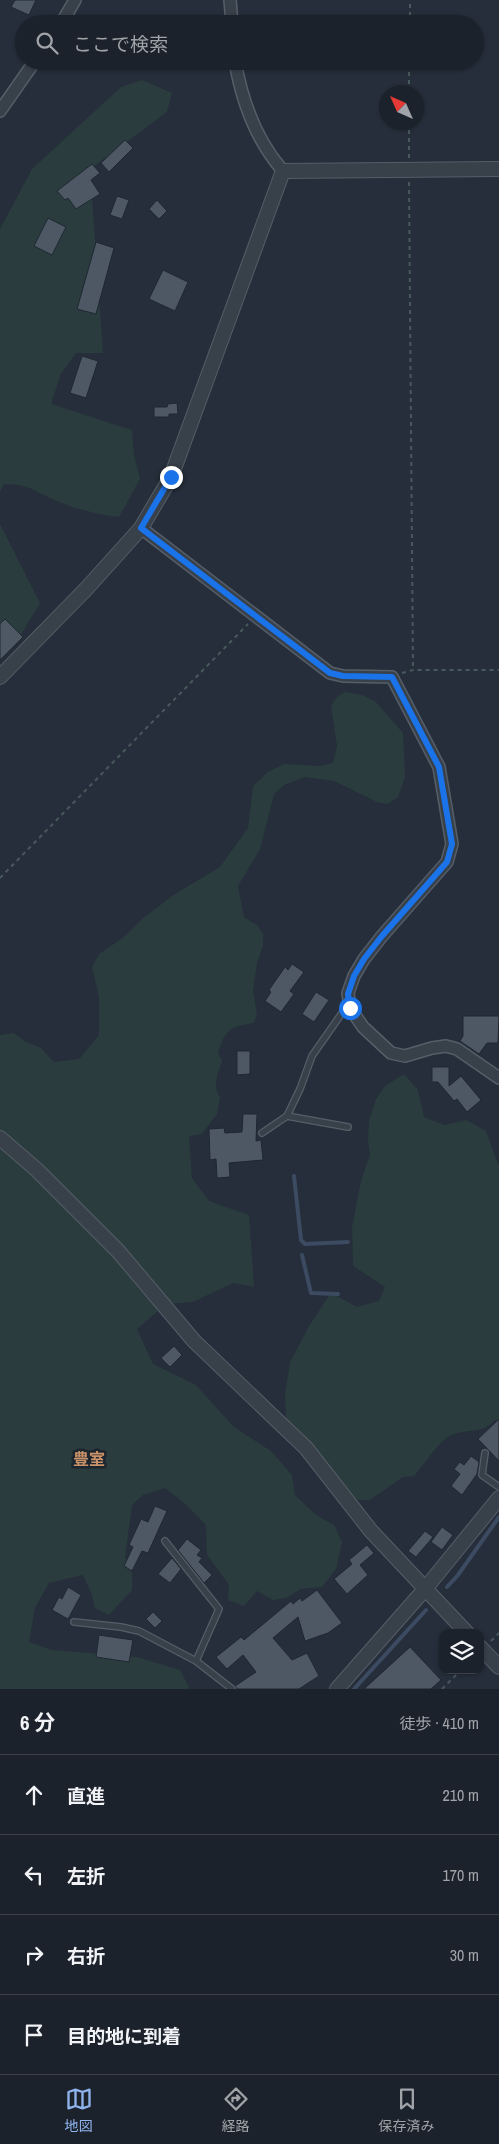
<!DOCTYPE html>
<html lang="ja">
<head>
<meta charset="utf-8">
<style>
	body { margin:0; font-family:"Archivo Narrow","Noto Sans JP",sans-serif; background:#252a34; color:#f1f3f6 }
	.controls { position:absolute; right:15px; bottom:15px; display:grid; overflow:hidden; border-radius:10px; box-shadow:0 1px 4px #0004 }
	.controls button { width:45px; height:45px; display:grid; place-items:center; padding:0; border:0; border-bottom:1px solid #3a3f48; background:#1c222c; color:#f1f3f6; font:25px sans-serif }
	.compass { position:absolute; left:379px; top:85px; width:45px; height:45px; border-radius:50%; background:#1c222c; box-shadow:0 1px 4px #0004; rotate:315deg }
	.stop { position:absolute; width:15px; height:15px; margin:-11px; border:4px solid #1a73e8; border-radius:50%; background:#fff }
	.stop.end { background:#1a73e8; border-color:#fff; box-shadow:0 1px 5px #0008 }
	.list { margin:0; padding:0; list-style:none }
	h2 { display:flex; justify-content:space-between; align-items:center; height:65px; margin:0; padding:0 20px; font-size:21px }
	h2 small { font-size:16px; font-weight:400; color:#a0a4a9 }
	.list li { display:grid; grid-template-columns:32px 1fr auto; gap:15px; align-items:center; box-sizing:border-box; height:80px; padding:0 20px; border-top:1px solid #3a3f48 }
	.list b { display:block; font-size:19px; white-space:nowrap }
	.list em { font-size:16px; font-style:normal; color:#a0a4a9 }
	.icon { flex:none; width:28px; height:28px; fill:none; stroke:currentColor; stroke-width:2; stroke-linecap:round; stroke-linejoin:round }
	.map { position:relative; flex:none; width:499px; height:1689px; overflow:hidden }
	.search { position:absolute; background:#1c222c; box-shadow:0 1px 4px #0004; left:15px; right:15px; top:15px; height:55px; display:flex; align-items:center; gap:12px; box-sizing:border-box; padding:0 18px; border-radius:28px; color:#a0a4a9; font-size:19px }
	.sheet { height:385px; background:#1c222c }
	nav { display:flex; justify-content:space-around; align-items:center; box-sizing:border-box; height:70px; border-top:1px solid #3a3f48; background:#1c222c; font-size:14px; color:#a0a4a9 }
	nav a { display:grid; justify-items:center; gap:2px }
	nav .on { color:#90b5ee }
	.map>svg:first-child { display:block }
</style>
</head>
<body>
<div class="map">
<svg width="499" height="1689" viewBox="0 0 499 1689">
	<rect width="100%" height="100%" fill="#252e3a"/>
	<path fill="#2a3c3d" d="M142,80L172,93L167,112L90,169L103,353H76L61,374L51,404L132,430L134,455L140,479L119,517C95,514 70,508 48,497C27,487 29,485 4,484L0,492V229L32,169L121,87Z
		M0,524L40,603L19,638L0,640Z
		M345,692L362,695L376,702L403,733L405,777L398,797L388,804L377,802L334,781L305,777L284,785L274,794L260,849L238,886L244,917L257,925L263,934V946L257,963L253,991L257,1014L254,1023C229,1027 226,1029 218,1053L222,1061C218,1073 212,1086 220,1097L217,1114L202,1134L189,1136L192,1178L209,1201L249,1215L254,1287L233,1283L193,1302L166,1304L137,1329L153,1364L196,1385L234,1427L271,1451L292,1475L295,1495L316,1515L334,1525L342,1542L336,1569L322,1587L301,1589L286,1598L273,1600L257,1591L244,1606L228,1600L229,1585L207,1555L206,1525L184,1503L165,1488L143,1495L132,1505L125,1558L132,1573V1590L109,1615L95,1608L92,1595L83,1575L49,1583L35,1608L29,1642L52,1650L137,1657L180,1670L189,1687L188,1689H0V1035L14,1033L26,1042L41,1048L54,1062L79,1059L99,1035V997L92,967L99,954L124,937L143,918L175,894L220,867L248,828L253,786L268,772L284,764L321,766L333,763L337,746L331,706L337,697Z
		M404,1074L418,1090L424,1117L445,1125L466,1120L486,1131L499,1167V1422L495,1420C480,1436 466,1427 448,1437C438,1443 423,1466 414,1476L403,1477L370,1500H357L332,1476L286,1418L285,1395L290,1362L309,1326L331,1293L357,1307L379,1301L385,1287L353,1266L352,1227L361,1181L370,1155L368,1140L369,1120L376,1099L385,1086Z"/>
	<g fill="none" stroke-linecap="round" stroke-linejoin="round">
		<path stroke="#3c4b61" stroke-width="4" d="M294,1176L301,1240L305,1244L348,1242
			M302,1255L311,1293L338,1294
			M447,1587L458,1575L499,1517
			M354,1689L426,1610"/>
	</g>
	<path fill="#4e5865" stroke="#1f2731" d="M15,0H36L29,15L11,7Z
		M125,140L133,148L109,172L101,163Z
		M92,164L100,173L91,180L100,194L76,209L68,198L65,200L57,191Z
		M117,196L129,200L122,219L110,215Z
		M157,200L167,211L159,219L149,209Z
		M48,218L66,227L52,255L34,246Z
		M96,242L114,248L96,314L77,309Z
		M163,270L188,282L175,311L149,299Z
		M82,356L98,361L86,398L70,393Z
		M177,403L178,414H169V417H154V407H167L168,404Z
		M5,619L23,637L0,660V624Z
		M292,964L304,972L290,991L294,994L281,1012L265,1001L271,992L269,990L285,967L288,970Z
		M316,992L329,1000L314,1022L302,1014Z
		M463,1016H499L498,1043H487L479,1054L460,1041L463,1036Z
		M237,1051H250V1074L237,1075Z
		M432,1067H449V1086L461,1076L481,1100L467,1112L457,1099L454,1101L438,1082H432Z
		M243,1114H257L256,1141L261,1140L263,1160L229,1163L230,1177L217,1178L216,1159L210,1160L209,1129L224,1128L225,1133L242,1132Z
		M174,1346L182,1355L170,1367L161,1358Z
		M499,1419V1461L478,1439Z
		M471,1456L479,1462L477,1474L462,1495L451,1486L460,1474L454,1469L460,1462L464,1465Z
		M155,1506L167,1511L148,1553L142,1551L132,1571L124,1566L133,1547L129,1545L141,1519L148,1522Z
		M442,1527L453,1535L442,1550L431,1542Z
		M425,1531L433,1537L416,1557L408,1551Z
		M187,1539L201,1550L197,1555L202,1558L199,1562L212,1575L204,1583L178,1550Z
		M367,1545L374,1553L360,1565L368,1575L347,1594L334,1579L352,1564L349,1560Z
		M172,1558L181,1569L170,1583L158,1574Z
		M68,1587L81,1595L68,1619L52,1610L59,1597L62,1599Z
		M317,1590L342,1623L328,1633L305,1641L298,1617L273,1638L292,1660L307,1653L319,1676L299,1689H237L235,1686L256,1672L243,1655L227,1669L216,1657L241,1637L244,1640L291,1601L293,1604L300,1598L302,1601Z
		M153,1612L162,1621L155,1628L146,1619Z
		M99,1635L133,1640L129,1662L96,1657Z
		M410,1647L441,1680L431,1689H364Z"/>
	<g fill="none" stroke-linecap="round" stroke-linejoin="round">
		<defs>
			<path id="service" d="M348,1127L287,1116L300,1089L312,1056L342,1013L350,1008
				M262,1133L287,1116
				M485,1453L482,1475L499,1487
				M165,1541L219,1609L196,1661
				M74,1622L121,1627L139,1631L196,1661L232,1689"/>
			<path id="minor" d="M230,0L232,24
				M61,24L75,0
				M235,61C242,102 256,140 283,171
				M0,111L35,61
				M141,528L330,673L343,676L392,677L439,767L452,844L447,862L382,936L364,959L354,976L348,993L350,1008L363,1027L391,1053L405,1056L432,1048L446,1046L457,1049L499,1078"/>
			<path id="tertiary" d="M0,677L87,588L141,528L171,477L283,171L499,169
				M0,1138L37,1170L118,1251L194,1341L306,1448L371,1531L467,1633
				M480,1647L499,1667
				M337,1689L425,1589L499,1498"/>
		</defs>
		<use href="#service" stroke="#565e68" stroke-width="8"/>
		<use href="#minor" stroke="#565e68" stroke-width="14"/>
		<use href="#tertiary" stroke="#565e68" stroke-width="16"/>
		<path stroke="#48595c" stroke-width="2" stroke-dasharray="4 4" stroke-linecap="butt" d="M410,24V0
			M409,92V61
			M409,158V122
			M409,182L413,670
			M402,673L413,670H499
			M0,878L248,624
			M491,1641L499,1633
			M442,1689L461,1670"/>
		<use href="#service" stroke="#38404a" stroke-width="5.5"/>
		<use href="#minor" stroke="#38404a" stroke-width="11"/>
		<use href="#tertiary" stroke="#38404a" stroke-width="14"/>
	</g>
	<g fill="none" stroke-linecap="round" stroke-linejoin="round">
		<path stroke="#1a73e8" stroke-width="6" d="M171,477L141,528L330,673L343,676L392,677L439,767L452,844L447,862L382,936L364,959L354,976L348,994L350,1008"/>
	</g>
	<g text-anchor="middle" stroke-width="5" stroke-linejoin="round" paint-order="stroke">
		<g font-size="16" font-weight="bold" fill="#cb936a" stroke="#1d252f">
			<text x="89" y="1465">豊室</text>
		</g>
	</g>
</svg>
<div class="controls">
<button><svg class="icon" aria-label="layers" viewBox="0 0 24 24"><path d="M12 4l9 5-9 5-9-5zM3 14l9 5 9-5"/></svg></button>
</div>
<svg class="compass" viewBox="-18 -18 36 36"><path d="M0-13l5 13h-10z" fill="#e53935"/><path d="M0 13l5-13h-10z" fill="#a0a4a9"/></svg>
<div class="stop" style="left:350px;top:1008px"></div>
<div class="stop end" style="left:171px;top:477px"></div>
<div class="search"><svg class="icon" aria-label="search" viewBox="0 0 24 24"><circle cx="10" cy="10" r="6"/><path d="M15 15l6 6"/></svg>ここで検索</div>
</div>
<section class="sheet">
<h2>6 分<small>徒歩 · 410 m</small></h2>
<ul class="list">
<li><svg class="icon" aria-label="ahead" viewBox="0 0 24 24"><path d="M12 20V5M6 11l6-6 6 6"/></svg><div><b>直進</b></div><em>210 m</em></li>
<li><svg class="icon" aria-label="left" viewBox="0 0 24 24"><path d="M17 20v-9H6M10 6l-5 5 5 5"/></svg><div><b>左折</b></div><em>170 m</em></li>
<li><svg class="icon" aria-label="right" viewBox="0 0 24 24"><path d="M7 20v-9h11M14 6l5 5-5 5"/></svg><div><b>右折</b></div><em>30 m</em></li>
<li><svg class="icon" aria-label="arrive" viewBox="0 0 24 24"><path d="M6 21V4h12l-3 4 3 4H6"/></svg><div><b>目的地に到着</b></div></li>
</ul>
</section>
<nav>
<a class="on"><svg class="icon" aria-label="map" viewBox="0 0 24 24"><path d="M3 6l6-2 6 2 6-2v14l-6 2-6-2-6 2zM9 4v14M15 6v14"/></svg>地図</a>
<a><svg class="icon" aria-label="directions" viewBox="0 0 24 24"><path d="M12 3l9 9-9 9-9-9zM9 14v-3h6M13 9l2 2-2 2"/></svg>経路</a>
<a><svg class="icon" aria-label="saved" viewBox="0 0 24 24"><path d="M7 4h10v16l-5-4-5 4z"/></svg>保存済み</a>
</nav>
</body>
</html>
